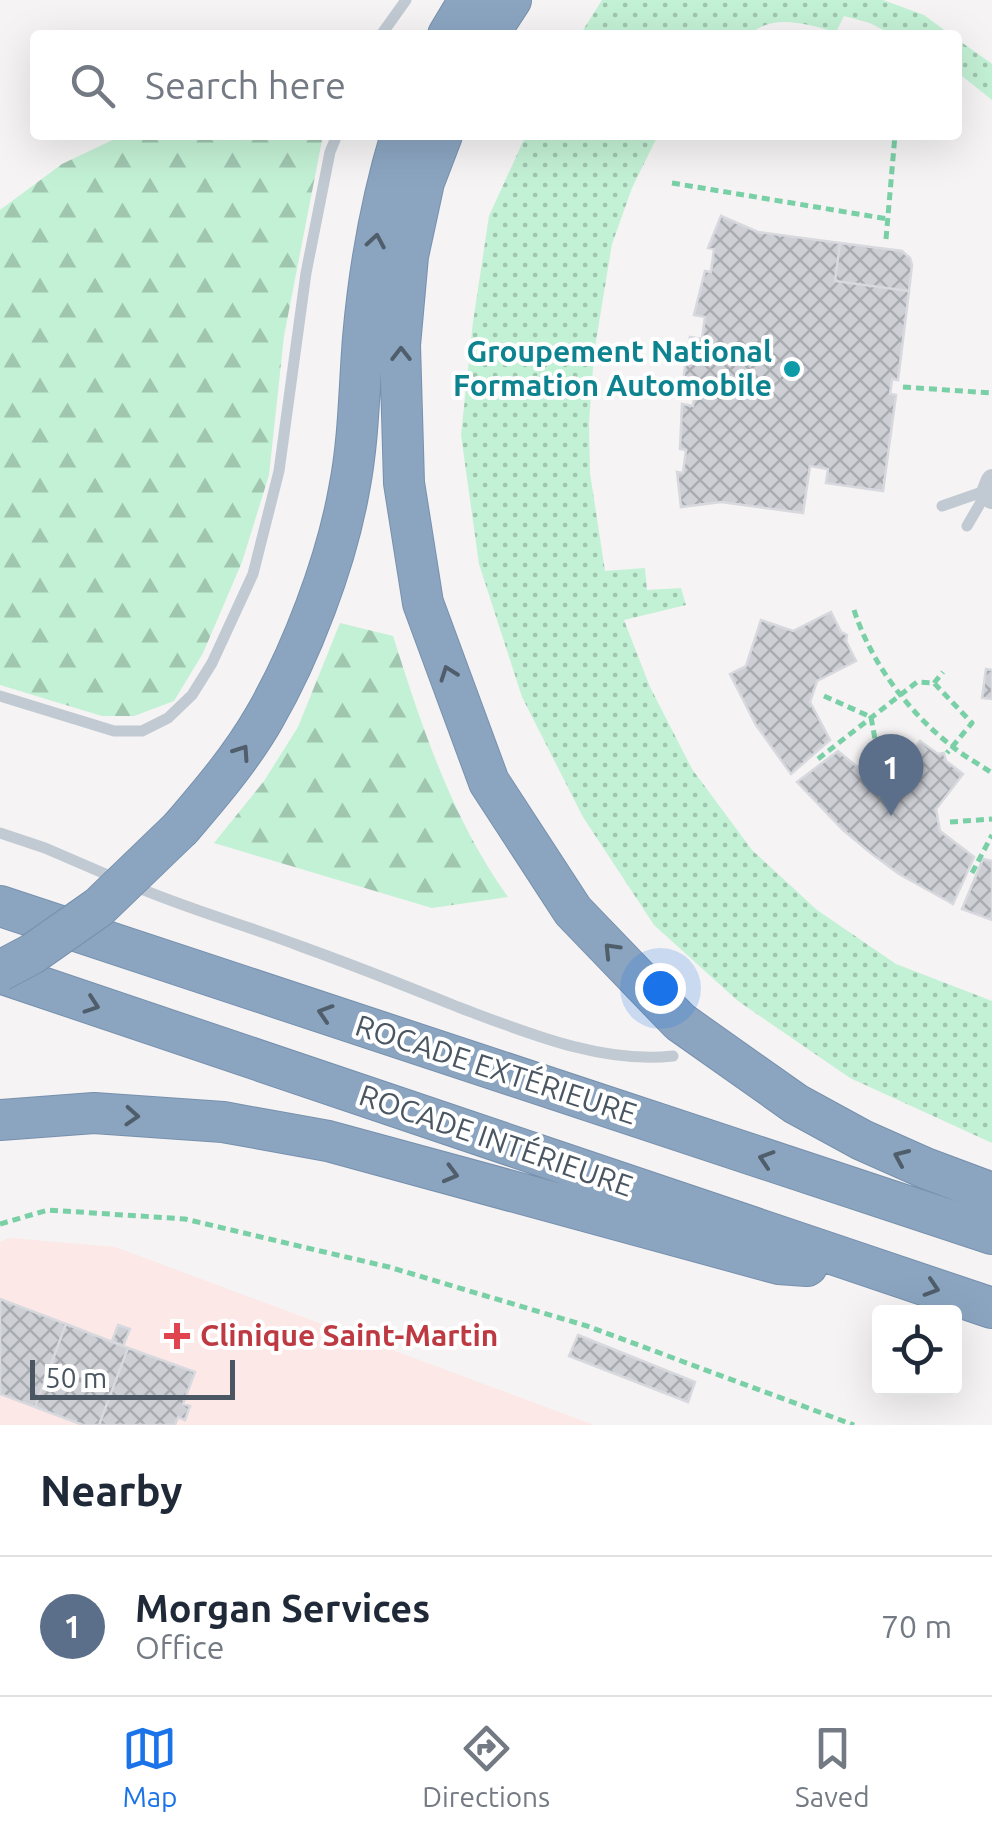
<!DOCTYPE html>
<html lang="en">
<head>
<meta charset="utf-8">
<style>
	body { margin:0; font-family:Ubuntu,sans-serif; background:#f6f6f7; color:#1f2937 }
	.controls { position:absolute; right:30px; bottom:30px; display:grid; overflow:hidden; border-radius:10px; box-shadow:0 10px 40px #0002 }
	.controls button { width:90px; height:90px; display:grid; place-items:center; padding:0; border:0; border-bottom:2px solid #e0e1e3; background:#fff; color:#1f2937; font:50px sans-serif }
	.scale { position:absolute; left:30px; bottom:25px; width:205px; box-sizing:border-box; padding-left:10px; border:5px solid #4a5661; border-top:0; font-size:28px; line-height:35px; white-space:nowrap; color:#4a5661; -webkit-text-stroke:8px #fff; paint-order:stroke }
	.you { position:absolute; left:660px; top:988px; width:35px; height:35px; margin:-25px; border:8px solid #fff; border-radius:50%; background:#1a73e8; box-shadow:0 0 0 15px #1a73e833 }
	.badge { display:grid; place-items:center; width:65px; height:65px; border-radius:50%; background:#1a73e8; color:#fff; font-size:32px; font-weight:700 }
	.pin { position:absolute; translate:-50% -82px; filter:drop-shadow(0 2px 5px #0008) }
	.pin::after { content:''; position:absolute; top:52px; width:35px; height:30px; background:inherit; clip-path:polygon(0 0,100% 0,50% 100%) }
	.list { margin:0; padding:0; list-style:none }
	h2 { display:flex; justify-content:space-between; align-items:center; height:130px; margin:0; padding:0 40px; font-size:42px }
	h2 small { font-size:32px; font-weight:400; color:#747a83 }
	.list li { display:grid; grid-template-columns:65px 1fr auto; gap:30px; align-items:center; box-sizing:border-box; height:140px; padding:0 40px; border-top:2px solid #e0e1e3 }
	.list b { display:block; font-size:38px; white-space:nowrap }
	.list p { margin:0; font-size:32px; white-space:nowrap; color:#747a83 }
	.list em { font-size:32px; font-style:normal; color:#747a83 }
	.icon { flex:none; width:55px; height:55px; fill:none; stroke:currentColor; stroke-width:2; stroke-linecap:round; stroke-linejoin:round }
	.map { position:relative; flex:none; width:992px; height:1425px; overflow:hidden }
	.search { position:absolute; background:#fff; box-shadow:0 10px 40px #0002; left:30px; right:30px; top:30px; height:110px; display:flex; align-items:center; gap:25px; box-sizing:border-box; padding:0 35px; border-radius:10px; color:#747a83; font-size:38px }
	.sheet { height:270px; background:#fff }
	nav { display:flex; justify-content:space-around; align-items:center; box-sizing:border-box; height:140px; border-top:2px solid #e0e1e3; background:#fff; font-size:28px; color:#747a83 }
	nav a { display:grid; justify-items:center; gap:5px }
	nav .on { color:#1a73e8 }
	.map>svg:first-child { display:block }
</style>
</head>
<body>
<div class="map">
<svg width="992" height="1425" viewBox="0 0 992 1425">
	<defs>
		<pattern id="grass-dots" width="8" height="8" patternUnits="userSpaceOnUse" patternTransform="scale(2.5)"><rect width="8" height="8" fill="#c3f1d5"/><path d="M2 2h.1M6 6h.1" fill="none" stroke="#a0c6b0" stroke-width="1.8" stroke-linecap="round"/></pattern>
		<pattern id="forest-firs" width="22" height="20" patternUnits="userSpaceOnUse" patternTransform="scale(2.5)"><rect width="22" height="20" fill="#c3f1d5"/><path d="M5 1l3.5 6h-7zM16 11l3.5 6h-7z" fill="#a0c6b0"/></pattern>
		<pattern id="building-cross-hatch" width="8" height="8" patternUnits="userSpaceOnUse" patternTransform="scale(2.5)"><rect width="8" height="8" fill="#cdcfd5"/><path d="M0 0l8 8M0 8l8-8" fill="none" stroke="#a8abb0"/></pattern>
	</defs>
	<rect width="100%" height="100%" fill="#f5f3f3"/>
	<path fill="#fce8e6" d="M9,1238L115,1247L594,1425H0V1242Z"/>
	<path fill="url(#grass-dots)" d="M602,0H883L924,15L951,35H893L870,23L844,16L836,32C809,25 772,12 750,35H580Z
		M957,39L992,64V100L957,72Z
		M526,135H658L632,188L612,244L594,353L589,423L590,473L605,571L645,568L647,590L681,588L686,605L624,620L650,687L692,769L752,850L817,910L896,964L992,1001V1143L850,1078L738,1001L654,925L583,817L522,697L479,564L461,435L473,322L489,216Z"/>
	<path fill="url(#forest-firs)" d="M123,135H323L284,336L269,475L242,562L203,653L174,701L134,716H102L0,685V210L62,164Z
		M340,623L393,636C422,727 452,819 508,897L432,908L214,843L264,781L298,727Z"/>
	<path fill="url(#building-cross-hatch)" stroke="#d7d9de" stroke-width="2.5" d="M721,216L758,232L840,243L835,281L909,291L898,380L892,379L890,394L896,395L883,491L826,483L828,469L810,466L803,513L721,502L681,507L677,472L683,473L686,450L680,449L682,404L693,406L696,383L683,382L686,359L690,337L702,339L705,317L694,315L705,271L711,272L714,249L708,248Z
		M840,243L902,251L910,258L912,265L909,291L835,281Z
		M831,612L841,632L847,635L846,641L856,661L817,681L810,702L830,740L791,774L756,725L730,674L746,666L761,620L793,631Z
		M986,669L992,670V699L982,698Z
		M920,741L938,754L944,753L946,761L963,774L936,809L940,831L974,857L953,904L899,874L872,854L843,830L797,782L838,751L866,774L897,769Z
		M983,859L992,861V920L962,909Z
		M0,1299L66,1324L35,1407L0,1394Z
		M66,1324L128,1348L99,1425H83L35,1407Z
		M118,1325L130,1329L123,1346L112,1341Z
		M578,1335L695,1382L688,1402L569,1356Z
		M128,1348L195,1372L183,1404L190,1406L185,1420L178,1417L175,1425H99Z"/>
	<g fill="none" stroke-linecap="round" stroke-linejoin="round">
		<defs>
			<path id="highway" d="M448,35L469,0
				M488,35L511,0
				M442,135L424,182L408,256L400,345L404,483L423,603L489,782L573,911L680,1022L796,1104L862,1140L925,1168L992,1193
				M181,828C211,793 241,758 264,718C301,654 336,563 349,490C359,440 359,388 363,338C369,269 381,201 401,135
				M0,906L992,1234
				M0,973L992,1308
				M0,1120L94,1113L223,1122L328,1141L779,1264L807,1266"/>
		</defs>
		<use href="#highway" stroke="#7690ad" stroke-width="42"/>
		<path stroke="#7ad0a6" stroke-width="5" stroke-dasharray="8 5" stroke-linecap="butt" d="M672,183L888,219
			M886,239L895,135
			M903,387L992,393
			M854,610C871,663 909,713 953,747C965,757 979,764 992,773
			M934,683L943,672
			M824,696L871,717L880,767
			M818,759L917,682L934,683L972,723L947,753
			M950,822L992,819
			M972,873L992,835
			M0,1224L48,1210L185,1219L303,1247L389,1267L587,1326L854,1425"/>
		<path stroke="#c1cad2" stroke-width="11" d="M381,35L406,0
			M942,506L988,490
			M967,526L988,490
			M0,696L114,731H142L168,718L192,695L212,663L253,574L279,471L306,273L330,152L337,135
			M0,833L45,848L117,879
			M134,886C188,909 245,925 300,946C353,965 406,986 458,1007C525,1032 601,1064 673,1056"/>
		<path stroke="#c1cad2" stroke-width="22" d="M992,480L988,490L992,498"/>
		<use href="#highway" stroke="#8ba5c1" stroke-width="40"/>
		<defs>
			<path id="highway-bridge" d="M0,971L32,954L99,907L181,828"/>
		</defs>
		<use href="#highway-bridge" stroke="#7690ad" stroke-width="42" stroke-linecap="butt"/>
		<use href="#highway-bridge" stroke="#8ba5c1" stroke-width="40"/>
	</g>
	<defs><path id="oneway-chevron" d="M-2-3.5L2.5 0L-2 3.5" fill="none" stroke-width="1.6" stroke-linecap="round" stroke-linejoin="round" transform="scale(2.5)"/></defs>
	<g stroke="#505e6b">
		<use href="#oneway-chevron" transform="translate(376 241) rotate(-80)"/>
		<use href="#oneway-chevron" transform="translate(401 354) rotate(-90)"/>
		<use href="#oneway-chevron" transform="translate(448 673) rotate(-110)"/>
		<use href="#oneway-chevron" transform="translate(242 752) rotate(-56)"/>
		<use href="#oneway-chevron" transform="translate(611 950) rotate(-134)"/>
		<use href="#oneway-chevron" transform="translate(92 1005) rotate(19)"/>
		<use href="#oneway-chevron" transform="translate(325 1013) rotate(-162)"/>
		<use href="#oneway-chevron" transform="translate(132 1116) rotate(4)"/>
		<use href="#oneway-chevron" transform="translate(901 1157) rotate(-156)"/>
		<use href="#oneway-chevron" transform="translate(766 1159) rotate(-162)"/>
		<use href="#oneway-chevron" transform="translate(451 1174) rotate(15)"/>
		<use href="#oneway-chevron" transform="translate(932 1288) rotate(18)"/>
	</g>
	<circle fill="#0f9aa8" stroke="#fff" stroke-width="4" cx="792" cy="369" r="10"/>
	<path fill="#e0444e" stroke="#fff" stroke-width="4" d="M172 1321h10v10h10v10h-10v10h-10v-10h-10v-10h10z"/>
	<g text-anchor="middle" stroke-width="8" stroke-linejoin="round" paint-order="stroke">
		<g font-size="30" font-weight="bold" fill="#0d838f" stroke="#fff" text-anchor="end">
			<text x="772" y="362">Groupement National<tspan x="772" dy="34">Formation Automobile</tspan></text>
		</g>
		<g font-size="30" fill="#4a5661" stroke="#fff">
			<text transform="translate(496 1070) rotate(18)" y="10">ROCADE EXTÉRIEURE</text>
			<text transform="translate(496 1141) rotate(19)" y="10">ROCADE INTÉRIEURE</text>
		</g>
		<g font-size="30" font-weight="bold" fill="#be3a42" stroke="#fff" text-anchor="start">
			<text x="200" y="1346">Clinique Saint-Martin</text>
		</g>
	</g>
</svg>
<div class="controls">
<button><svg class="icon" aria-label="locate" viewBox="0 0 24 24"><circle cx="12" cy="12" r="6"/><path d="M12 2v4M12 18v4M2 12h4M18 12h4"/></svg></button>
</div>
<div class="scale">50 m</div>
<div class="you"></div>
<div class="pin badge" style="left:891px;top:816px;background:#5c6f8a">1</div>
<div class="search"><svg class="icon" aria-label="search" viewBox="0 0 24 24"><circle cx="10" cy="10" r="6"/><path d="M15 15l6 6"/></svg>Search here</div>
</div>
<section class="sheet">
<h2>Nearby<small></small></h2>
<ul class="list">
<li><span class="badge" style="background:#5c6f8a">1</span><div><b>Morgan Services</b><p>Office</p></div><em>70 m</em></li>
</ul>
</section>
<nav>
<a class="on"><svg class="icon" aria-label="map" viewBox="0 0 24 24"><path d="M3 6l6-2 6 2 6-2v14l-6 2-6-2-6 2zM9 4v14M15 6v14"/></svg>Map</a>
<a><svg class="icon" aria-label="directions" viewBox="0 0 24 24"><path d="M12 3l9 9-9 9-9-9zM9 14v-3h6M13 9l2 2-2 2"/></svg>Directions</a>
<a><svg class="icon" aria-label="saved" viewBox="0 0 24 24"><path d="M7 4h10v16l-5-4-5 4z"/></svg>Saved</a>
</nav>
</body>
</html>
